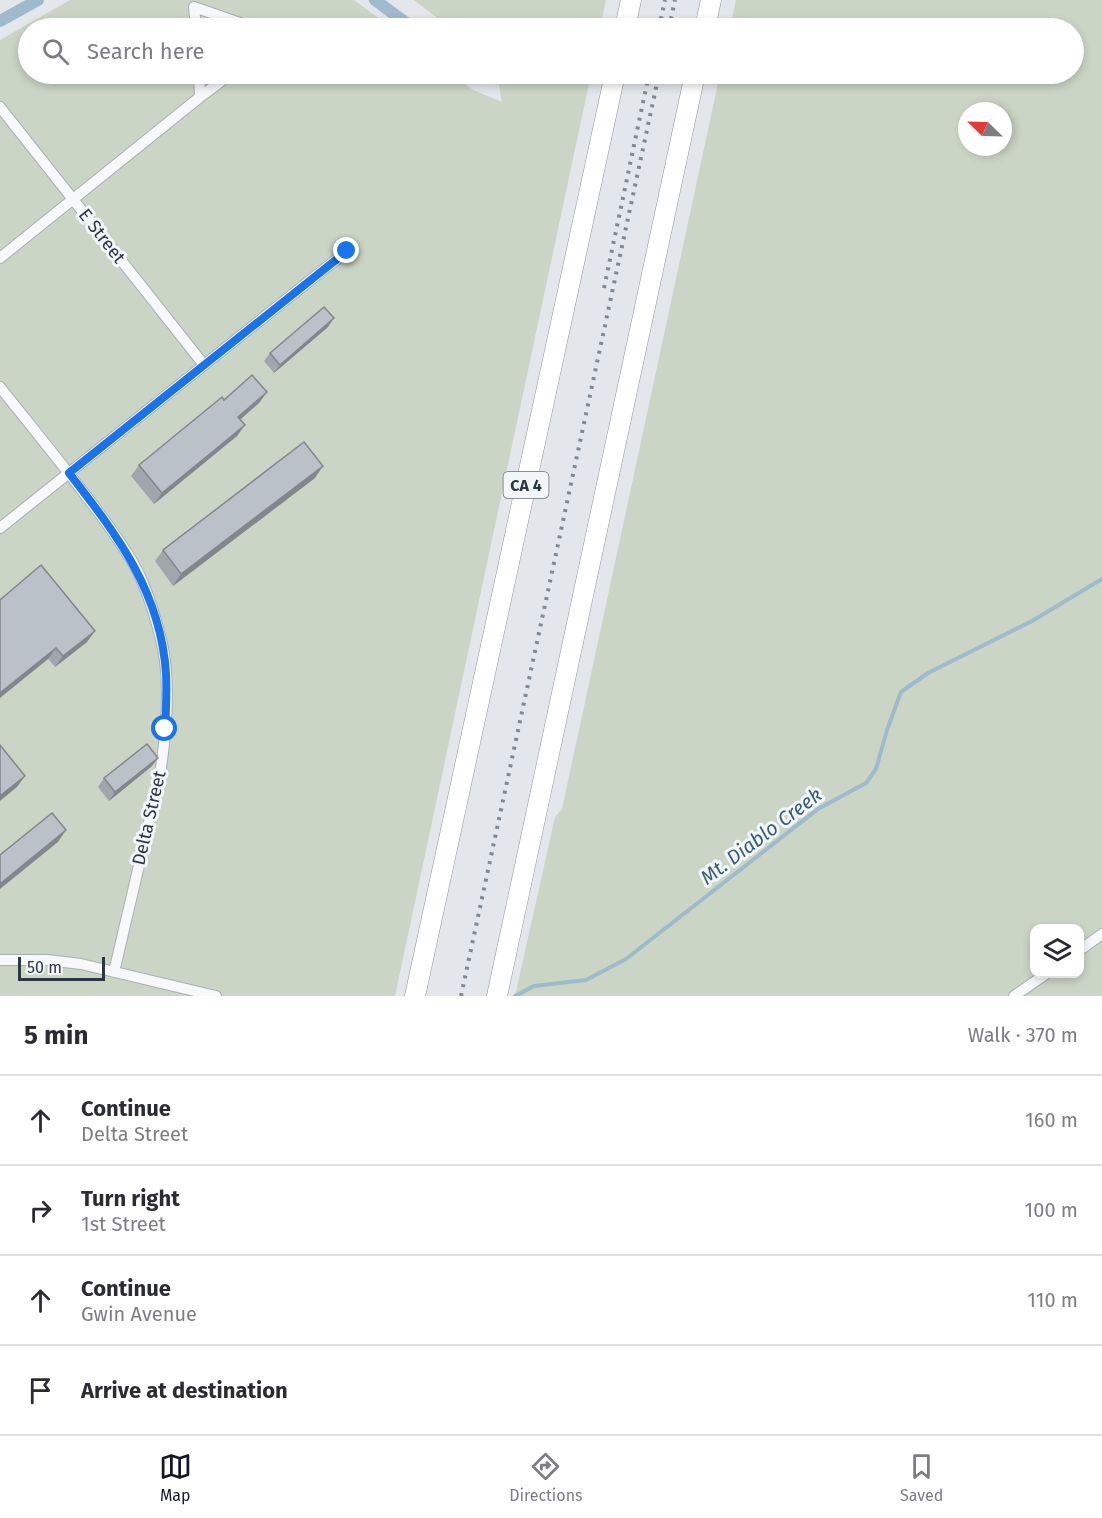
<!DOCTYPE html>
<html lang="en">
<head>
<meta charset="utf-8">
<style>
	body { margin:0; font-family:"Fira Sans",sans-serif; background:#f2f2f3; color:#2b2b33 }
	.controls { position:absolute; right:18px; bottom:18px; display:grid; overflow:hidden; border-radius:12px; box-shadow:0 3px 9px #0003 }
	.controls button { width:54px; height:54px; display:grid; place-items:center; padding:0; border:0; border-bottom:2px solid #e1e1e2; background:#fff; color:#2b2b33; font:30px sans-serif }
	.compass { position:absolute; left:958px; top:102px; width:54px; height:54px; border-radius:50%; background:#fff; box-shadow:0 3px 9px #0003; rotate:293deg }
	.scale { position:absolute; left:18px; bottom:15px; width:87px; box-sizing:border-box; padding-left:6px; border:3px solid #2b3743; border-top:0; font-size:16px; line-height:21px; white-space:nowrap; color:#2b3743; -webkit-text-stroke:4px #f3f6f8; paint-order:stroke }
	.stop { position:absolute; width:18px; height:18px; margin:-14px; border:4px solid #1a73e8; border-radius:50%; background:#fff }
	.stop.end { background:#1a73e8; border-color:#fff; box-shadow:0 2px 6px #0008 }
	.list { margin:0; padding:0; list-style:none }
	h2 { display:flex; justify-content:space-between; align-items:center; height:78px; margin:0; padding:0 24px; font-size:26px }
	h2 small { font-size:20px; font-weight:400; color:#7c7c81 }
	.list li { display:grid; grid-template-columns:39px 1fr auto; gap:18px; align-items:center; box-sizing:border-box; height:90px; padding:0 24px; border-top:2px solid #e1e1e2 }
	.list b { display:block; font-size:22px; white-space:nowrap }
	.list p { margin:0; font-size:20px; white-space:nowrap; color:#7c7c81 }
	.list em { font-size:20px; font-style:normal; color:#7c7c81 }
	.icon { flex:none; width:33px; height:33px; fill:none; stroke:currentColor; stroke-width:2; stroke-linecap:round; stroke-linejoin:round }
	.map { position:relative; flex:none; width:1102px; height:996px; overflow:hidden }
	.search { position:absolute; background:#fff; box-shadow:0 3px 9px #0003; left:18px; right:18px; top:18px; height:66px; display:flex; align-items:center; gap:15px; box-sizing:border-box; padding:0 21px; border-radius:33px; color:#7c7c81; font-size:22px }
	.sheet { height:438px; background:#fff }
	nav { display:flex; justify-content:space-around; align-items:center; box-sizing:border-box; height:84px; border-top:2px solid #e1e1e2; background:#fff; font-size:16px; color:#7c7c81 }
	nav a { display:grid; justify-items:center; gap:3px }
	nav .on { color:#111827 }
	.map>svg:first-child { display:block }
</style>
</head>
<body>
<div class="map">
<svg width="1102" height="996" viewBox="0 0 1102 996">
	<rect width="100%" height="100%" fill="#e3e7eb"/>
	<path fill="#cbd5c5" fill-rule="evenodd" d="M70,0H354L392,28H28V74H451L473,90L502,102L497,74H591L395,996H0V40Z
		M414,0H606L600,28H450Z
		M736,0H1102V996H515L555,817L562,809L720,74H1074V28H730ZM967,111H1003V147H967ZM1034,928H1080V974H1034Z"/>
	<g fill="none" stroke-linecap="round" stroke-linejoin="round">
		<path stroke="#9fbaca" stroke-width="4" d="M515,996L534,986L586,980L626,959L818,809L866,783L876,769L887,730L901,692L928,673L1032,621L1102,579"/>
		<path stroke="#9fbaca" stroke-width="12" d="M375,0L413,28
			M0,21L38,0"/>
		<defs>
			<path id="street" d="M196,28L194,7L254,28
				M199,74L200,97L231,74
				M0,107L204,365
				M0,258L200,97
				M0,387C27,421 54,454 80,488C100,514 121,541 137,570C149,594 157,622 163,648C171,691 166,738 159,780L114,972
				M0,528L347,251
				M1080,950L1102,934
				M0,960H47L81,964L216,996
				M1014,996L1046,974"/>
			<path id="highway" d="M625,28L631,0
				M705,28L711,0
				M415,996L615,74
				M497,996L695,74"/>
		</defs>
		<use href="#street" stroke="#a8afb5" stroke-width="12"/>
		<use href="#highway" stroke="#8b97a2" stroke-width="21"/>
		<use href="#street" stroke="#f6f8f9" stroke-width="10"/>
		<use href="#highway" stroke="#fff" stroke-width="20"/>
		<path stroke="#7d8995" stroke-width="4" stroke-dasharray="3 6" stroke-linecap="butt" d="M659,28L665,0
			M669,28L675,0
			M604,288L649,74
			M461,996L659,74"/>
	</g>
	<path fill="#a0a6ac" d="M328,327L274,373L264,361L270,353Z
		M267,392L259,403L240,420L237,436L154,504L131,476L139,465L224,400Z
		M315,478L173,586L155,561L163,550Z
		M0,600L87,642L55,667Z
		M152,766L109,801L98,787L104,778Z"/>
	<path fill="#82878c" d="M334,318L328,327L274,373L280,365Z
		M267,392L259,403L230,428L238,417Z
		M245,425L237,436L154,504L162,493Z
		M323,466L315,478L173,586L181,574Z
		M95,631L87,642L55,667L63,656Z
		M56,648L48,659L0,698V693Z
		M158,758L152,766L109,801L115,792Z
		M25,776L17,787L0,801V796Z
		M66,830L58,842L0,889V884Z"/>
	<path fill="#bac1c8" stroke="#82878c" stroke-width="1.5" d="M324,307L334,318L280,365L270,353Z
		M252,375L267,392L238,417L245,425L162,493L139,465L222,397L224,400Z
		M304,442L323,466L181,574L163,550Z
		M41,565L95,631L63,656L56,648L0,693V600Z
		M147,744L158,758L115,792L104,778Z
		M0,745L25,776L0,796Z
		M52,813L66,830L0,884V855Z"/>
	<g fill="none" stroke-linecap="round" stroke-linejoin="round">
		<path stroke="#1a73e8" stroke-width="8" d="M165,729C166,711 167,692 166,674C161,592 117,535 69,473L347,251"/>
	</g>
	<g text-anchor="middle" stroke-width="6" stroke-linejoin="round" paint-order="stroke">
		<rect fill="#f3f6f8" stroke="#677079" stroke-width="1.5" x="503.5" y="472" width="45" height="26" rx="4.5"/>
		<g font-size="16" font-weight="bold" fill="#2b3743">
			<text x="526" y="491">CA 4</text>
		</g>
		<g font-size="18" fill="#2b3743" stroke="#f3f6f8">
			<text transform="translate(102 236) rotate(52)" y="6">E Street</text>
			<text transform="translate(149 818) rotate(-77)" y="6">Delta Street</text>
		</g>
		<g font-size="20" font-style="italic" fill="#365c77" stroke="#f3f6f8">
			<text transform="translate(761 836) rotate(-37)" y="7">Mt. Diablo Creek</text>
		</g>
	</g>
</svg>
<div class="controls">
<button><svg class="icon" aria-label="layers" viewBox="0 0 24 24"><path d="M12 4l9 5-9 5-9-5zM3 14l9 5 9-5"/></svg></button>
</div>
<svg class="compass" viewBox="-18 -18 36 36"><path d="M0-13l5 13h-10z" fill="#e53935"/><path d="M0 13l5-13h-10z" fill="#7c7c81"/></svg>
<div class="scale">50 m</div>
<div class="stop" style="left:165px;top:729px"></div>
<div class="stop end" style="left:347px;top:251px"></div>
<div class="search"><svg class="icon" aria-label="search" viewBox="0 0 24 24"><circle cx="10" cy="10" r="6"/><path d="M15 15l6 6"/></svg>Search here</div>
</div>
<section class="sheet">
<h2>5 min<small>Walk · 370 m</small></h2>
<ul class="list">
<li><svg class="icon" aria-label="ahead" viewBox="0 0 24 24"><path d="M12 20V5M6 11l6-6 6 6"/></svg><div><b>Continue</b><p>Delta Street</p></div><em>160 m</em></li>
<li><svg class="icon" aria-label="right" viewBox="0 0 24 24"><path d="M7 20v-9h11M14 6l5 5-5 5"/></svg><div><b>Turn right</b><p>1st Street</p></div><em>100 m</em></li>
<li><svg class="icon" aria-label="ahead" viewBox="0 0 24 24"><path d="M12 20V5M6 11l6-6 6 6"/></svg><div><b>Continue</b><p>Gwin Avenue</p></div><em>110 m</em></li>
<li><svg class="icon" aria-label="arrive" viewBox="0 0 24 24"><path d="M6 21V4h12l-3 4 3 4H6"/></svg><div><b>Arrive at destination</b></div></li>
</ul>
</section>
<nav>
<a class="on"><svg class="icon" aria-label="map" viewBox="0 0 24 24"><path d="M3 6l6-2 6 2 6-2v14l-6 2-6-2-6 2zM9 4v14M15 6v14"/></svg>Map</a>
<a><svg class="icon" aria-label="directions" viewBox="0 0 24 24"><path d="M12 3l9 9-9 9-9-9zM9 14v-3h6M13 9l2 2-2 2"/></svg>Directions</a>
<a><svg class="icon" aria-label="saved" viewBox="0 0 24 24"><path d="M7 4h10v16l-5-4-5 4z"/></svg>Saved</a>
</nav>
</body>
</html>
